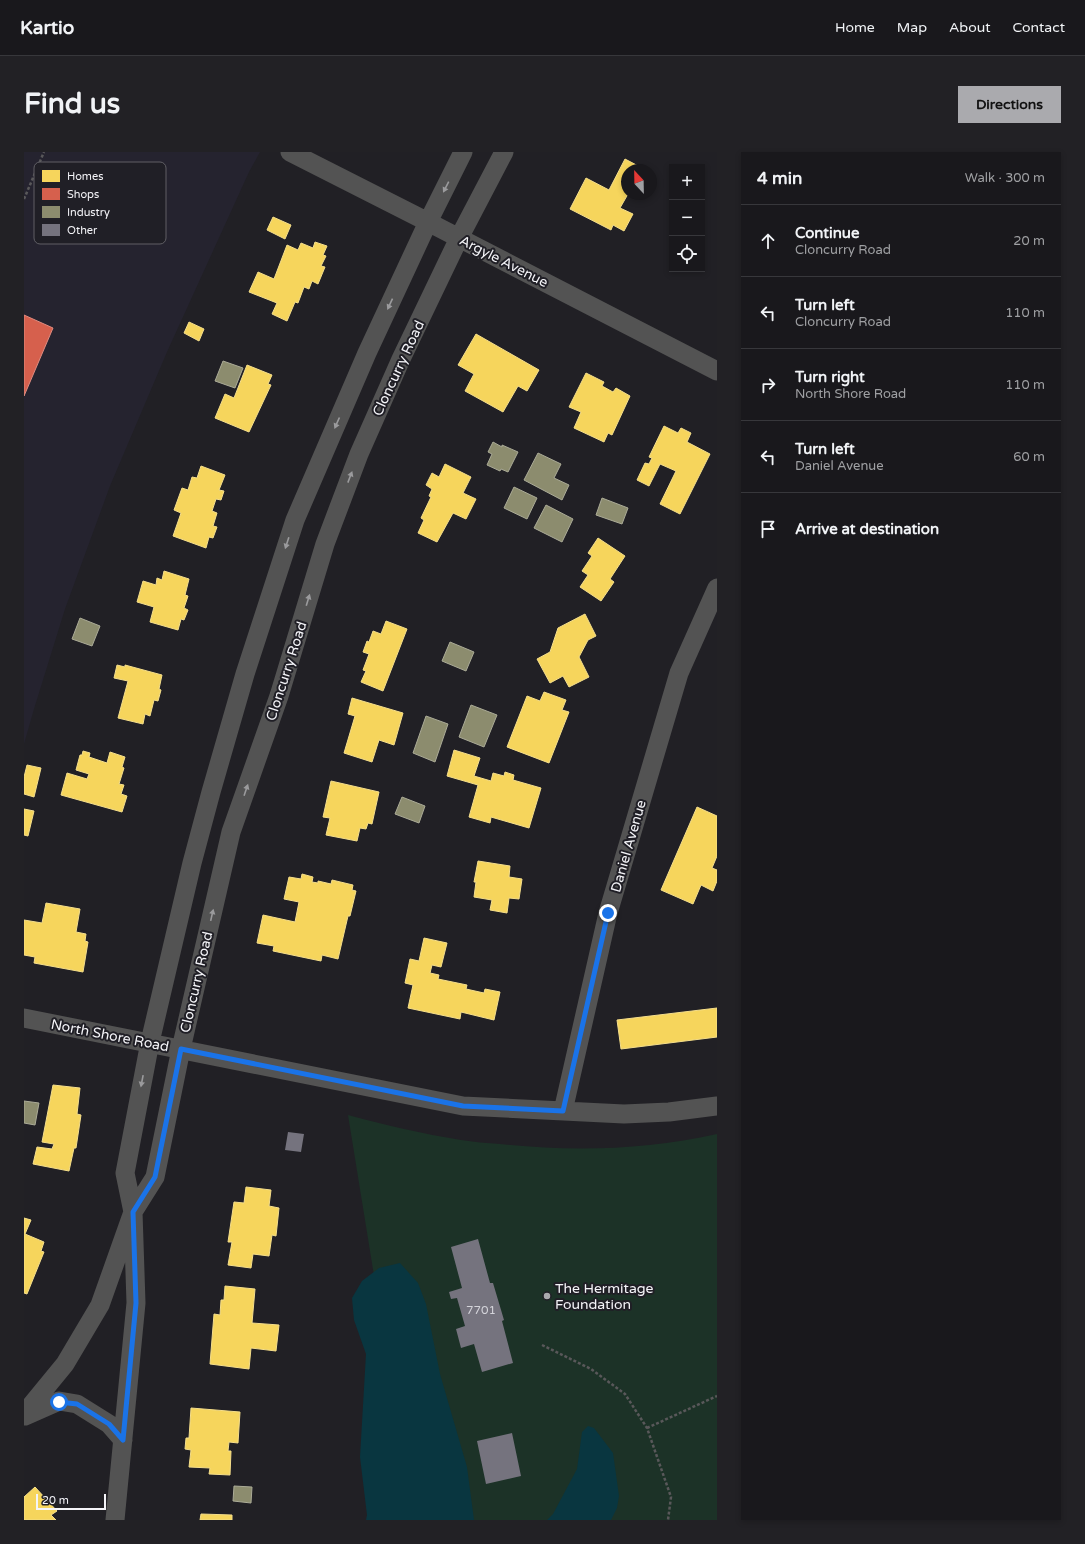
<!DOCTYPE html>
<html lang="en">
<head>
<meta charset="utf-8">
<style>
	body { margin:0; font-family:"Varela Round",sans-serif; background:#222125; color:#f1f3f6 }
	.controls { position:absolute; right:12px; top:12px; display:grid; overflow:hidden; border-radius:0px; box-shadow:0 2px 6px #0003 }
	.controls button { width:36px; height:36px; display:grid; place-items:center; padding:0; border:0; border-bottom:1px solid #37373b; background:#19181c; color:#f1f3f6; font:20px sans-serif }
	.compass { position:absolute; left:597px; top:12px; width:36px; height:36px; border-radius:50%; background:#19181c; box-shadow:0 2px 6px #0003; rotate:338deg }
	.scale { position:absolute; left:12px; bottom:10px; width:70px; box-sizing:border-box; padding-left:4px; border:2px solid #f4f4f8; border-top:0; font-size:11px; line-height:14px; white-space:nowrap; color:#f4f4f8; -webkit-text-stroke:3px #201f26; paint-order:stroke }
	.stop { position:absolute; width:12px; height:12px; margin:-9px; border:3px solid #1a73e8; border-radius:50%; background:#fff }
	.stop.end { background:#1a73e8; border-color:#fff; box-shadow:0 1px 4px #0008 }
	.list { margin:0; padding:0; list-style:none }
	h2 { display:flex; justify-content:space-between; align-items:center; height:52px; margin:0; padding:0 16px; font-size:17px }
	h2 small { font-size:13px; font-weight:400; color:#9fa0a3 }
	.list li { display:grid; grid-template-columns:26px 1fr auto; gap:12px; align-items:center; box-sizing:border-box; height:72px; padding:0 16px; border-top:1px solid #37373b }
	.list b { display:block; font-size:15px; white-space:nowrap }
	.list p { margin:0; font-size:13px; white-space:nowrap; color:#9fa0a3 }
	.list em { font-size:13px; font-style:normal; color:#9fa0a3 }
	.icon { flex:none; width:22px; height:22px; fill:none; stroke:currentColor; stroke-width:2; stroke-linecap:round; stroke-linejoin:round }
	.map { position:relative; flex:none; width:693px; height:1368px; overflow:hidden; border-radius:0px }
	header { display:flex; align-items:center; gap:24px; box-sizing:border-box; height:56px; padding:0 20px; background:#19181c; border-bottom:1px solid #37373b }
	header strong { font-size:19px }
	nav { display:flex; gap:22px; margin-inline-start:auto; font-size:14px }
	.intro { display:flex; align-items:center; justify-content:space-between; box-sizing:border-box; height:96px; padding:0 24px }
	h1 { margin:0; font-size:28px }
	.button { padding:10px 18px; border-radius:0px; background:#aaaaae; color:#111; font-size:14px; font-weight:700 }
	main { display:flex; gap:24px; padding:0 24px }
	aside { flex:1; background:#19181c; border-radius:0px; box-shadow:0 2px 6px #0003 }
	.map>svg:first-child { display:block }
</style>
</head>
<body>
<header>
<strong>Kartio</strong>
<nav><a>Home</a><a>Map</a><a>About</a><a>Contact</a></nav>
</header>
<div class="intro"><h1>Find us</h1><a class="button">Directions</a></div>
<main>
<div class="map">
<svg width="693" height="1368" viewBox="0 0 693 1368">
	<rect width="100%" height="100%" fill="#212025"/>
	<path fill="#25232f" d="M0,0H236L225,20L143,200L86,334L41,457L10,557L0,592Z"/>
	<path fill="#1c3227" d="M324,963C361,973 399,982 437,988C449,990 463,991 476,992C548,1000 622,998 693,982V1368H416L369,1241Z"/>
	<path fill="#093640" d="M376,1111L394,1131L402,1152L416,1222L443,1315L450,1368H342L343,1363L336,1305L342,1202L330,1168L328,1146L338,1129L355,1116Z
		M564,1274L570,1276L589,1301L595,1344L593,1356L587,1368H523L529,1362L553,1317L558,1280Z"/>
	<path fill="#f6d55c" stroke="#f5de8b" d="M601,7L622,18H603L604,42L596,56L609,62L600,79L589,73L587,78L546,57L562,26L585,38Z
		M249,65L267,73L261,87L243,78Z
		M291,90L303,94L299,103L302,104L297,114L301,115L294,132L288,129L285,137L280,135L274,151L271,150L263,169L248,162L253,151L225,140L234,120L250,127L263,93L274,98L277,91L289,96Z
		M165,170L180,177L175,189L160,181Z
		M452,182L515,218L503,239L494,234L479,260L441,239L450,222L434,213Z
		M223,213L248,223L244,232L247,233L225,280L191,266L201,242L210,246Z
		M562,221L580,230L578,234L589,240L592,236L606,244L588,283L584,281L580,290L550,276L557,260L545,255Z
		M640,274L654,281L657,276L667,281L663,290L686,302L656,362L636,352L652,319L636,312L625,334L613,328L621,311L625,312L628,306L625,305Z
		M421,312L447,325L439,341L452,347L442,367L429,361L413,390L394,381L400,368L397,366L407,345L405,344L408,337L402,333L408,321L415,325Z
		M177,314L201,323L195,338L200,339L197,348L192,347L188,359L193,361L189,374L193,375L189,386L185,385L182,396L149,384L157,361L150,358L158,336L164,338L168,325L173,326Z
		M574,386L601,404L586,427L590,430L577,449L556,435L564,423L558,419L568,404L564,401Z
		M140,419L165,427L161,443L164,444L160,456L164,458L160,468L157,467L154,478L126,470L130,455L113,450L119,429L132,433L133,426L138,428Z
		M561,462L572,484L564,488L555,505L565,525L545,535L539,524L526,531L513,507L526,500L534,476Z
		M362,469L383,477L359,539L337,530L342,519L339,518L345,502L339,500L343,489L345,490L349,479L357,482Z
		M93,513L101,515V513L138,523L135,537L137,538L134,549L130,548L126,564L121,562L119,572L94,566L104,529L90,526Z
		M520,540L542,548L538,558L545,560L525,611L483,595L503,544L516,549Z
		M328,546L379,561L370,593L355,588L348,610L320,601L331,564L324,562Z
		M430,598L456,606L450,624L467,629L469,621L480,624L481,620L490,623L489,628L517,636L505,676L467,665L466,671L445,665L454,633L423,624Z
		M59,599L66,601L65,605L83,611L86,600L101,605L98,615L100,616L95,632L100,633L97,642L103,644L98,660L37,643L43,621L63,627L65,622L52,618L56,603H58Z
		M3,613L17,616L10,645L0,642V625Z
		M307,629L355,640L348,672L344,671L342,677L336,676L333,689L302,683L306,666L299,665Z
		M673,655L693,664V704L688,716L693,718V729L689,739L677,733L669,752L637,738Z
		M0,657L10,659L4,684L0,683Z
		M454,709L486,714L485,725L498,727L495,747L485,746L483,761L466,758L468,748L450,745L452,730H450Z
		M278,722L289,725L288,730L294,731V729L307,732L308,728L329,733L328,738L332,739L326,764H324L314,807L298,803L297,809L249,799L250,794L233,791L239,763L271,770L275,750L260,747L265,725L277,727Z
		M22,751L56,757L52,780L62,782L61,789L64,790L59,820L10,811L11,805L0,803V768L18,771Z
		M400,786L423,791L417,815L408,813L406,821L415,823L414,827L443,833L442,837L460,841L461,837L476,840L470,868L437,860L436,867L384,856L389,833L381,831L386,807L395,809Z
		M693,856V885L597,897L593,868Z
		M29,933L56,936L53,962L57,963L52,996H50L45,1019L9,1012L13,995L28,997L30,992L18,990Z
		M222,1035L247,1038L245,1054L255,1056L252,1084L248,1083L245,1104L229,1102L227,1116L204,1113L208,1090H204L210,1050L220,1051Z
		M0,1066L7,1068L1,1082L20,1090L17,1099L20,1100L3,1142L0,1141Z
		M201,1134L231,1137L228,1171L255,1173L252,1199L227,1196L225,1217L186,1212L190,1162L196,1163L197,1148H200Z
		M167,1256L216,1260L214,1291L205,1290L204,1299H207L206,1323L185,1322L186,1316L165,1315L167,1298L161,1297L162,1286H165Z
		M11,1335L33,1359L27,1363L32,1368H0V1345Z
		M177,1362L208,1363V1368H176Z"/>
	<path fill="#d6604d" stroke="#df8c80" d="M0,163L29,176L0,244Z"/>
	<path fill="#8c8c6e" stroke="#abab97" d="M199,209L219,216L211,236L191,229Z
		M469,290L478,295V293L494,300L484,320L477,317L476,319L463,313L468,302L464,300Z
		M514,301L537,312L530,326L545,333L538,348L500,328Z
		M490,335L513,346L503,367L480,356Z
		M578,346L604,356L598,372L572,363Z
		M522,353L549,367L538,390L510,376Z
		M56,466L76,474L68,494L48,487Z
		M426,490L450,500L442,519L418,509Z
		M447,553L473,563L460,595L435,585Z
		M402,564L424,572L411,610L389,601Z
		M378,645L401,654L395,671L371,662Z
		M0,949L15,951L11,973L0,971Z
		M210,1334L228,1335L227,1351L209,1349Z"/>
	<path fill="#75737e" d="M264,980L280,982L277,1000L261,998Z
		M454,1087L466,1131H469L480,1168L478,1169L489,1211L458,1220L450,1192L437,1196L432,1177L441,1174L433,1146L427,1147L425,1140L438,1136L427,1095Z
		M488,1281L497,1324L462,1332L453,1289Z"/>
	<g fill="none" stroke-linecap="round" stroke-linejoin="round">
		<path stroke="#59585a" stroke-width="2.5" stroke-dasharray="3 2" stroke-linecap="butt" d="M0,47L20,0
			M518,1193L567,1217L601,1242L623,1276L647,1345L644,1368
			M623,1276L693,1244"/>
		<path stroke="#535353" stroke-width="19" d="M266,0L404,70L693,219
			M0,866L439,954L600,962L645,960L693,954
			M539,959L584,761L655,521L693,436
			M0,1262L41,1212L76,1153L109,1060L131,1025L157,897L207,680L255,544L301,392L335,302L377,207L435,86L480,0
			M1,1264L35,1249L53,1252L85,1272L99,1288
			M91,1368L112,1151L109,1060L101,1021L126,890L168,711L187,640L221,522L271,368L343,201L404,70L439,0"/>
	</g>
	<defs><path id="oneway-solid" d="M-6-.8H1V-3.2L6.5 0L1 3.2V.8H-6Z"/></defs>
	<g fill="#9b9b9d">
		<use href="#oneway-solid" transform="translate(422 35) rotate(117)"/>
		<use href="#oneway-solid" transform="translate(366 152) rotate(115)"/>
		<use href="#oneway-solid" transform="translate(313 271) rotate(114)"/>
		<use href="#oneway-solid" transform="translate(326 325) rotate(-69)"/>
		<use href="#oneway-solid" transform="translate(263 391) rotate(108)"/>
		<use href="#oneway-solid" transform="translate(284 448) rotate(-73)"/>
		<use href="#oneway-solid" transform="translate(222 638) rotate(-71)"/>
		<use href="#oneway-solid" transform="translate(188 763) rotate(-77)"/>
		<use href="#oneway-solid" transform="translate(118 929) rotate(101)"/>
	</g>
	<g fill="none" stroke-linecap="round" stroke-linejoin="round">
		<path stroke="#1a73e8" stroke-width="5" d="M35,1250L53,1252L85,1272L99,1288L112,1151L109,1060L131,1025L157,897L439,954L539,959L584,761"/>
	</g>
	<circle fill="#aaaaae" stroke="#201f26" stroke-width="1.5" cx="523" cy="1144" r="4"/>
	<g text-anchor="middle" stroke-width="4" stroke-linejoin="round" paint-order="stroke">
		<g font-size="12" fill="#d4d4da">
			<text x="457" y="1162">7701</text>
		</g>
		<g font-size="14" fill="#f4f4f8" stroke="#201f26">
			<text transform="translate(480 109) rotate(27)" y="5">Argyle Avenue</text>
			<text transform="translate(374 216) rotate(-65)" y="5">Cloncurry Road</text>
			<text transform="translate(262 519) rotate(-72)" y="5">Cloncurry Road</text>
			<text transform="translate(604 694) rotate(-74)" y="5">Daniel Avenue</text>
			<text transform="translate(172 830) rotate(-77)" y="5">Cloncurry Road</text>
			<text transform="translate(86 883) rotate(11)" y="5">North Shore Road</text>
		</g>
		<g font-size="14" fill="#f4f4f8" stroke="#201f26" text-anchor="start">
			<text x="531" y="1141">The Hermitage<tspan x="531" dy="16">Foundation</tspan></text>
		</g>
	</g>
	<rect x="10" y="10" width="132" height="82" rx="6" fill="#201f26" stroke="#605f65" stroke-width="1"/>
	<rect x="18" y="18" width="18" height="12" fill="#f6d55c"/>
	<rect x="18" y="36" width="18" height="12" fill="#d6604d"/>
	<rect x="18" y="54" width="18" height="12" fill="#8c8c6e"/>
	<rect x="18" y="72" width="18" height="12" fill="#75737e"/>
	<g font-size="11" fill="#f4f4f8">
		<text x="43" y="28">Homes</text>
		<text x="43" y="46">Shops</text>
		<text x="43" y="64">Industry</text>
		<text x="43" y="82">Other</text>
	</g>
</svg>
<div class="controls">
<button>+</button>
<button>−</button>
<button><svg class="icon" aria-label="locate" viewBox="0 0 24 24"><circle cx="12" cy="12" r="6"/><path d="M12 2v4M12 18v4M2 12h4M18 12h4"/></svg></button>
</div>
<svg class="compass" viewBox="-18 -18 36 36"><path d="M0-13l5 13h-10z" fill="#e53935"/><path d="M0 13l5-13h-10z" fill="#9fa0a3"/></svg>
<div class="scale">20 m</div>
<div class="stop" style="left:35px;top:1250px"></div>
<div class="stop end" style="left:584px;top:761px"></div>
</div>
<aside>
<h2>4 min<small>Walk · 300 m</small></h2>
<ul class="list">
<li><svg class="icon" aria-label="ahead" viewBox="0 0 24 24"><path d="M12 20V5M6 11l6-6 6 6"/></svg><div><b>Continue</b><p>Cloncurry Road</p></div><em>20 m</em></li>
<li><svg class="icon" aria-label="left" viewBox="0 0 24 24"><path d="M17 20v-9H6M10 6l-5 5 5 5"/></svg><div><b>Turn left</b><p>Cloncurry Road</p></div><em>110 m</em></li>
<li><svg class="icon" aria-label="right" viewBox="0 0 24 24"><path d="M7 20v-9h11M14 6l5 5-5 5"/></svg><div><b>Turn right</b><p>North Shore Road</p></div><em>110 m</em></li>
<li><svg class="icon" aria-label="left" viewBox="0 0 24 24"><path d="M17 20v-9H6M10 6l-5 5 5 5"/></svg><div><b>Turn left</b><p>Daniel Avenue</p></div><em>60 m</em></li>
<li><svg class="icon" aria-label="arrive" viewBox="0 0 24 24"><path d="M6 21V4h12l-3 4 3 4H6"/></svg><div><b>Arrive at destination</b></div></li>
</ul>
</aside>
</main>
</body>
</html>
